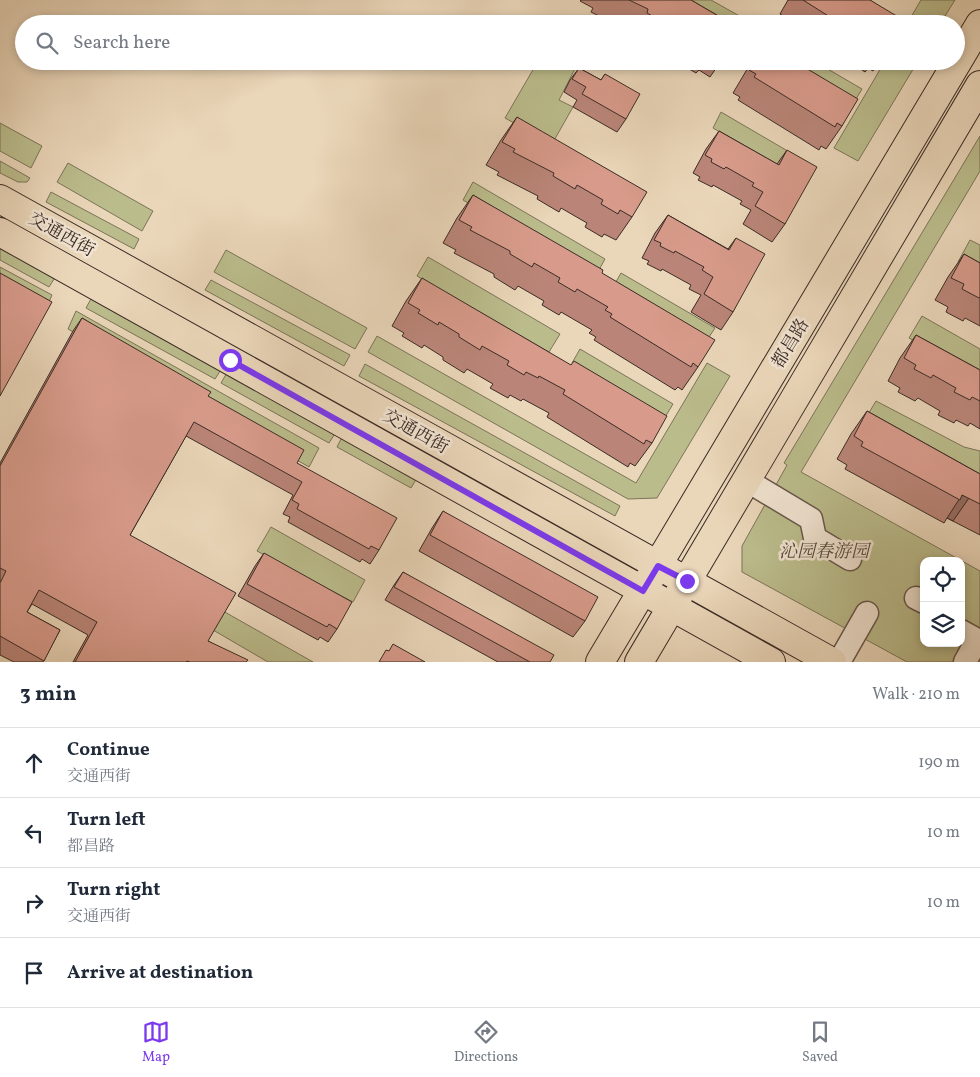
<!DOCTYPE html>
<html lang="en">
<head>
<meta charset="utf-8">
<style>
	body { margin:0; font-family:Vollkorn,"Noto Serif SC",serif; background:#f2f2f3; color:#1f2937 }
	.controls { position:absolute; right:15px; bottom:15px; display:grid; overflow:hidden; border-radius:10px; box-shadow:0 2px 8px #0003 }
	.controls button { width:45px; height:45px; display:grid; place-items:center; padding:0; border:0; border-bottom:1px solid #e0e1e3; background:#fff; color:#1f2937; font:25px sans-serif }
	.stop { position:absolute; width:15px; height:15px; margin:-11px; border:4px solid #7c3aed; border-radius:50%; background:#fff }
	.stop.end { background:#7c3aed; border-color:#fff; box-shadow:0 1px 5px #0008 }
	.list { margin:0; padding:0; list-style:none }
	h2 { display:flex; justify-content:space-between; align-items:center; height:65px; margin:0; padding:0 20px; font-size:21px }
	h2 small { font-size:16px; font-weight:400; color:#747a83 }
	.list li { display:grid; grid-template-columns:32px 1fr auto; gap:15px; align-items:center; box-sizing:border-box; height:70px; padding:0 20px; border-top:1px solid #e0e1e3 }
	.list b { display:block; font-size:19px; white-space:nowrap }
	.list p { margin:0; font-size:16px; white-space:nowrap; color:#747a83 }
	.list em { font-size:16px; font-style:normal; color:#747a83 }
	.icon { flex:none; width:28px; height:28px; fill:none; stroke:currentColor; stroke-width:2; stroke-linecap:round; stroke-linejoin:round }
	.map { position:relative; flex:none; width:980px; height:662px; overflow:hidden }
	.search { position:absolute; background:#fff; box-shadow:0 2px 8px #0003; left:15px; right:15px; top:15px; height:55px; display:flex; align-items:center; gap:12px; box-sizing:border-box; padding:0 18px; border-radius:28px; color:#747a83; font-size:19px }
	.sheet { height:345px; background:#fff }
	nav { display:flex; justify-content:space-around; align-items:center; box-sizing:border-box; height:70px; border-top:1px solid #e0e1e3; background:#fff; font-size:14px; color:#747a83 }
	nav a { display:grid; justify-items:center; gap:2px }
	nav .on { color:#7c3aed }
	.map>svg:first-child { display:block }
</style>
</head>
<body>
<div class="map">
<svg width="980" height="662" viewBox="0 0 980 662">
	<rect width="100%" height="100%" fill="#ead6b9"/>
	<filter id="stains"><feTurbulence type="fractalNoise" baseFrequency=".004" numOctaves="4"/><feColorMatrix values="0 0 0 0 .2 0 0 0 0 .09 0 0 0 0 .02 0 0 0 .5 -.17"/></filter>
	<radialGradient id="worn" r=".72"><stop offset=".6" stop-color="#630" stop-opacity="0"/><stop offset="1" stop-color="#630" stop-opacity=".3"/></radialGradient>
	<path fill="#bbbc8c" stroke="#7b7459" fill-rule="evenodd" d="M679,0H711L743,18L740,24H721Z
		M921,0H955L940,24H907Z
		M538,61H579L559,100L573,107L552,144L505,118Z
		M782,61H814L862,89L853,104Z
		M885,61H918L858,161L834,148Z
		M721,112L815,167L806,182L713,128Z
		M0,123L42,146L31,168L0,151Z
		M980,136V171L801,472L980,571V662H907L742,572V546L787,465L784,463ZM924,561H961V643H924Z
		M0,161L30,178L27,182H18L0,173Z
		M68,163L153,211L142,231L57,182Z
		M473,182L605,259L595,277L463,200Z
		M51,192L139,239L134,249L46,202Z
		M970,240L980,245V274L958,262Z
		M0,245L56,276L49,287L0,260Z
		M226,250L367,328L355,349L214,272Z
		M428,257L560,334L549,352L417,276Z
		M0,267L52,295L43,315L0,291Z
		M621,273L715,328L705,343L613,287Z
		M211,280L350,355L344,366L205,290Z
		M92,297L222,368L215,379L86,308Z
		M76,311L319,448L309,467L68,329Z
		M922,316L980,349V375L972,373L909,338Z
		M377,336L636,483L707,363L730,376L657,498L628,499L368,352Z
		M580,349L673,404L664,419L572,363Z
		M365,364L620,506L615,516L359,376Z
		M228,371L336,432L329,443L221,383Z
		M876,401L964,447L980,451V478L864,421Z
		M343,435L418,476L411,488L337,447Z
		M271,527L365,580L353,602L257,551Z
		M223,611L313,662H268L213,630Z"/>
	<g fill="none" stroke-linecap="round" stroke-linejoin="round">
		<defs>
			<path id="minor" d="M746,480L811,519L815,538L850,559
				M916,598L924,602
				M961,631L977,640L965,662
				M839,662L867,613"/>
			<path id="major" d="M0,199L832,662
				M0,232L771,662
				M600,662L980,24
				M639,662L980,85"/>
		</defs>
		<use href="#minor" stroke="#67564b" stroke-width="25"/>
		<use href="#major" stroke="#3b2c26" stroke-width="30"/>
		<use href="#minor" stroke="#f1e4d2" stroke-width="22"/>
		<use href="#major" stroke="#ead6b9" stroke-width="28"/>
	</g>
	<path fill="#ba8578" stroke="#3b2c26" d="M581,0H691L732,24H615L591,12L593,8L580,1Z
		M788,0H870L903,24H788L784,22L786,18L780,14Z
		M680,61H721L710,77L699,70L696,73L679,63Z
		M752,61H794L842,126L826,149L821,146L819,150L738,100L740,97L733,93Z
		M849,61H879L873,71L868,68L865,72Z
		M579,68L601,80L605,74L626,119L617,132L573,107L577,100L564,92L570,80Z
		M517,117L632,217L616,240L604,234L602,237L585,227L587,223L561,208L559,212L537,199L538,196L497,175L499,172L486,165L501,140Z
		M719,131L777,164L787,150L785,224L772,242L743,224L751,210L740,204L742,201L713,185L712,187L698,180L700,177L693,173L706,149Z
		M473,195L602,273L698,367L682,390L678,387L675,390L594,340L596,337L589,333L592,330L561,312L559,315L542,305L544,301L518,286L515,290L494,277V274L454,253L456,250L443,243L457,218Z
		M668,215L728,249L736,238L733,312L721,330L691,312L701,295L689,289L691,285L662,269L661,271L647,264L649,261L642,258L655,233Z
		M964,254L980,263V326L965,318L963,321L946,312L948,307L935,300L948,277Z
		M422,278L652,443L635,466L630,463L628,467L547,417L549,413L523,399L521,401L510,395L508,398L490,388L493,384L467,369L464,373L443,360V357L424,345L422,348L402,336L404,333L392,326L406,301Z
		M82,318L208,396L297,463L379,550L370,564L362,559L360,562L288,522L290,517L283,514L293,495L186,436L130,535L208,641L246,662H73L88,635L32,604L27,612L60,630L43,662H14L0,655V463L73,331Z
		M916,335L980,370V429L970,423L968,426L956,420L954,423L938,415L940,411L918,398L915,401L898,392L900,388L888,381L900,358Z
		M867,411L980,474V535L947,518L944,523L845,469L847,465L837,459L851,434Z
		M443,511L585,621L573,637L419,551L432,528Z
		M264,553L337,629L328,642L320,637L318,640L238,596L255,566Z
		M403,572L550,662H498L385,600L394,585Z"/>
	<path fill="#976c61" stroke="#3b2c26" d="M962,495L969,498L953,521L947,518Z"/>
	<path fill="#d89b8b" stroke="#3b2c26" d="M629,0H691L732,24H675L671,21L670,24H666L647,13L648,9Z
		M803,0H870L905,21L903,24H841Z
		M754,61H794L858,99L842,126L837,123L835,127L754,77L756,74L749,70Z
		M579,68L601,80L605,74L640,94L626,119L582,94L586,87L572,79Z
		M517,117L647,192L632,217L620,210L618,214L601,204L603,200L577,185L575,189L553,176L554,173L513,152L515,149L502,142Z
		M719,131L779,165L787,150L817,167L785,224L755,206L763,192L752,186L754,183L726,167L724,169L711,162L712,159L705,155Z
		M473,195L603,270L602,273L715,340L698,367L693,363L691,367L610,317L612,314L605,310L608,307L577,289L575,292L558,282L560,278L534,263L532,267L510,254V251L470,230L472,227L459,220Z
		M668,215L729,250L736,238L765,254L733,312L704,294L713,277L702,270L704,267L675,251L674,253L660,246L661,243L654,240Z
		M964,254L980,263V297L979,298L962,289L964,284L951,278Z
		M0,273L52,302L0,396Z
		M422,278L571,365L574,361L667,416L652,443L646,440L644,444L563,394L565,390L539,376L538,378L526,372L524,375L507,365L509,361L482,346L480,350L459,337V334L439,322L438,325L418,313L420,310L408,303Z
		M82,318L211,392L208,396L304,450L297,463L397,518L379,550L371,546L369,549L297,509L299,504L292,500L302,482L194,422L130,535L236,593L208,641L248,660L246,662H190L187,661L186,662H75L97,622L39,590L27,612L60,630L44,661L0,636V583L6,571L0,568V466Z
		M916,335L980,370V401L972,397L970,400L954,392L956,388L933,375L931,378L914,369L916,365L904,358Z
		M867,411L980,474V504L962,495L960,500L861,446L863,442L854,436Z
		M443,511L598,597L585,621L430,535Z
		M264,553L352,602L337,629L329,624L327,627L247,584Z
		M403,572L554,655L550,662H530L394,587Z
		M393,644L425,662H379L386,650L389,651Z"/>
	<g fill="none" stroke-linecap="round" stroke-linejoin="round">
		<path stroke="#7c3aed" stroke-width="6" d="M230,360L643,591L658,566L687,581"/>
	</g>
	<g text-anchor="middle" stroke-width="5" stroke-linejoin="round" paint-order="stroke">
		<g font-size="18" fill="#3b2c26" stroke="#f1e4d2">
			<text transform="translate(62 234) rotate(29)" y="6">交通西街</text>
			<text transform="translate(790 343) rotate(-59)" y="6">都昌路</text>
			<text transform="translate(416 431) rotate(29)" y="6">交通西街</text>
		</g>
		<g font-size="18" font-style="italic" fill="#55493a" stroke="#f1e4d2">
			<text x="824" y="557">沁园春游园</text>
		</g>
	</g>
	<rect width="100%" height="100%" filter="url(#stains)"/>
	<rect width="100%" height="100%" fill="url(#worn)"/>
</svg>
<div class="controls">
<button><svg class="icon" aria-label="locate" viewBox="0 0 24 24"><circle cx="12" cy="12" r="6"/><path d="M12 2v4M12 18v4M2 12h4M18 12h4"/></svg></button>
<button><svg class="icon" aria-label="layers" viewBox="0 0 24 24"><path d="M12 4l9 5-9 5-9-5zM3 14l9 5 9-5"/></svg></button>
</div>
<div class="stop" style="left:230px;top:360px"></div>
<div class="stop end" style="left:687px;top:581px"></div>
<div class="search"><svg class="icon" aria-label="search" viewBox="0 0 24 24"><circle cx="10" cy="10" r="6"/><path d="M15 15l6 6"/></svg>Search here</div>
</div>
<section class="sheet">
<h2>3 min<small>Walk · 210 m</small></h2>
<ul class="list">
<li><svg class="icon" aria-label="ahead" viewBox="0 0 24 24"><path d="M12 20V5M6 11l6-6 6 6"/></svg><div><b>Continue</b><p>交通西街</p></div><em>190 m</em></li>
<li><svg class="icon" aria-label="left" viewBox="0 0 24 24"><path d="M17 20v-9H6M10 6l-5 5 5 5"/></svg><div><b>Turn left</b><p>都昌路</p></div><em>10 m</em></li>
<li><svg class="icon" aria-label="right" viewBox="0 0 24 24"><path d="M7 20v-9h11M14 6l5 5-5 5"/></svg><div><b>Turn right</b><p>交通西街</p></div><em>10 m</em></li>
<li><svg class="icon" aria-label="arrive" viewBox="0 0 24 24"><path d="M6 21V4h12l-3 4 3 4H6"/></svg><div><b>Arrive at destination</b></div></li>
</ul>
</section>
<nav>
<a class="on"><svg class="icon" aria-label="map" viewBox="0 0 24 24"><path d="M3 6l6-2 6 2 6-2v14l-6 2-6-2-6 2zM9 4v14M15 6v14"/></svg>Map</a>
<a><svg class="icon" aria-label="directions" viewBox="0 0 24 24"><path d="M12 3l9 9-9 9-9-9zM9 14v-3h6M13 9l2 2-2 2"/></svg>Directions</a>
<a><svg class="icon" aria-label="saved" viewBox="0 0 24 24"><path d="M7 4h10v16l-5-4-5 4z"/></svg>Saved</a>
</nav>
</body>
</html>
